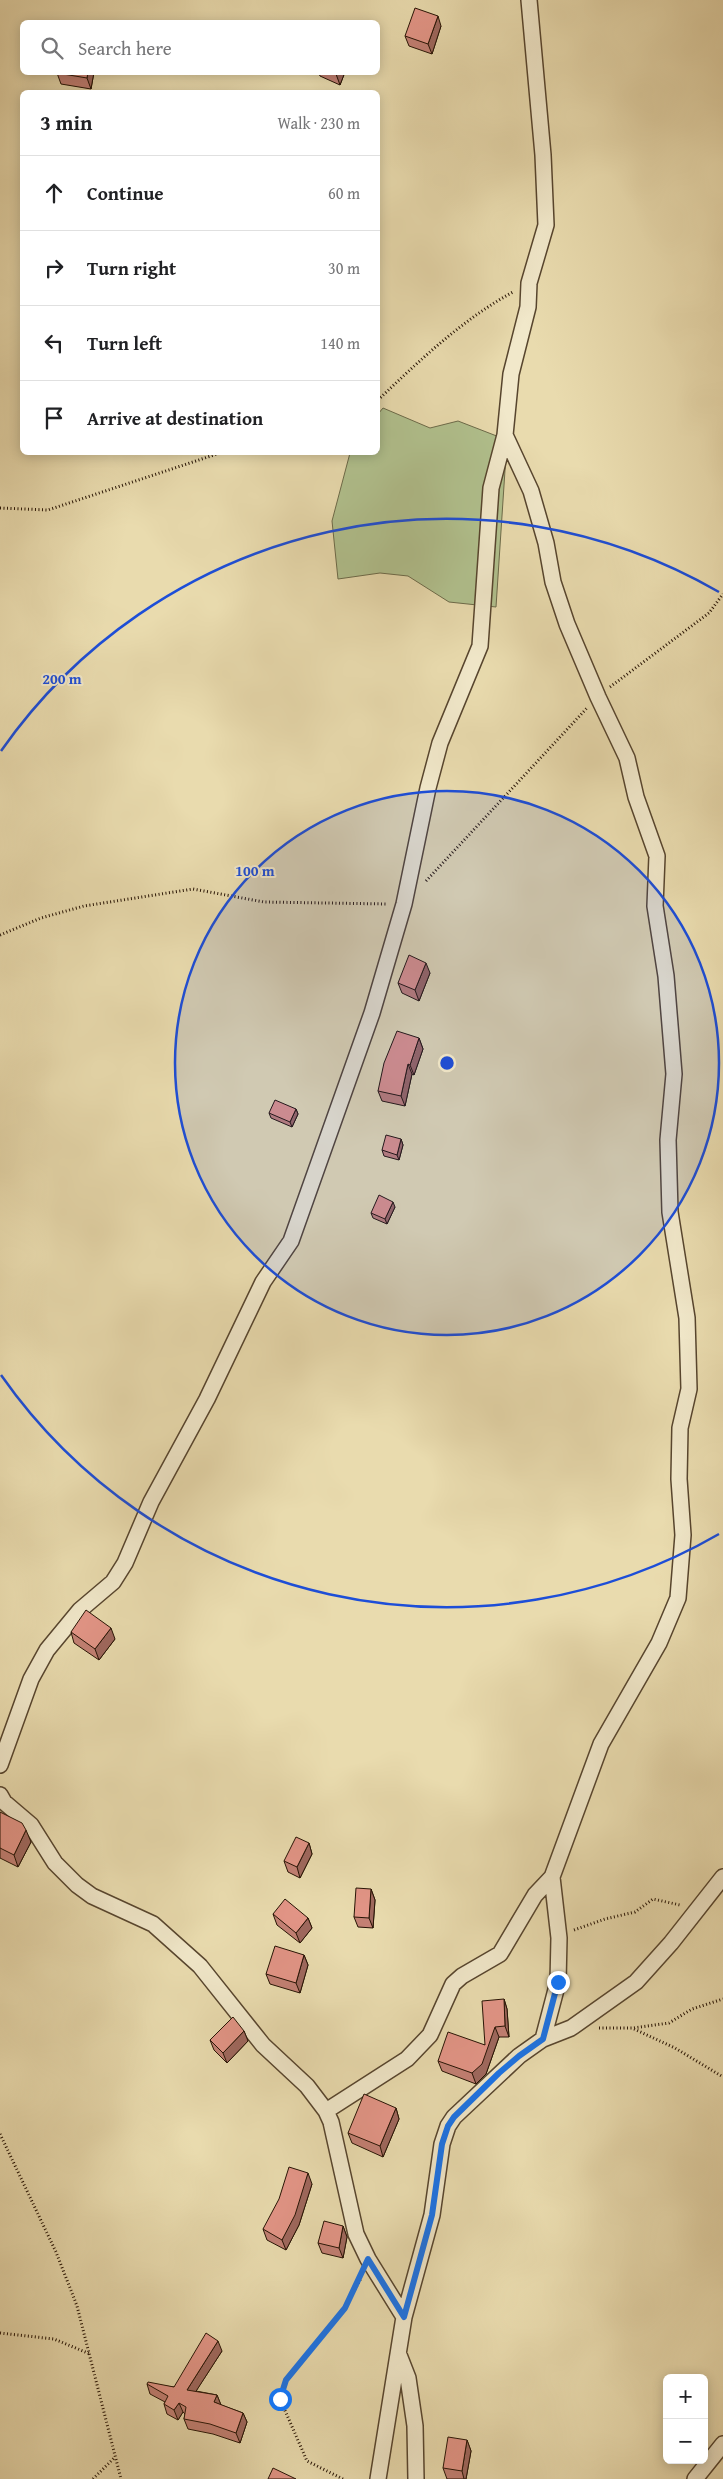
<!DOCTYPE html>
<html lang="en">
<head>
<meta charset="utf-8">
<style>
	body { margin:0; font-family:"Gentium Book Plus",serif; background:#f2f2f2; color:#202124 }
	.controls { position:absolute; right:15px; bottom:15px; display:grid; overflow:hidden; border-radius:8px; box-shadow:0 2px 12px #0003 }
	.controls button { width:45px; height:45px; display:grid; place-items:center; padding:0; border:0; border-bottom:1px solid #e0e0e0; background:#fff; color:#202124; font:25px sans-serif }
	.stop { position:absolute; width:15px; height:15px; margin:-11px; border:4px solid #1a73e8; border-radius:50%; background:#fff }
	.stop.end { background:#1a73e8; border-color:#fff; box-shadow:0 1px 5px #0008 }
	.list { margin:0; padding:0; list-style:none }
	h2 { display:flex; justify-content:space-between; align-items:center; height:65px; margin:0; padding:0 20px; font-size:21px }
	h2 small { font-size:16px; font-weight:400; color:#757577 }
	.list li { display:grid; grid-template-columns:32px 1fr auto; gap:15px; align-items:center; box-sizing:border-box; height:75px; padding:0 20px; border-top:1px solid #e0e0e0 }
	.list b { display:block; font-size:19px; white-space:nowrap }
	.list em { font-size:16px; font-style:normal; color:#757577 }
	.icon { flex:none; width:28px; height:28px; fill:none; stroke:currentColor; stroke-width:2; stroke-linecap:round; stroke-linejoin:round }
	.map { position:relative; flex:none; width:723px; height:2479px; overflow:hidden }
	.search { position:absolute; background:#fff; box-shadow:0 2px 12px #0003; left:20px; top:20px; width:360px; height:55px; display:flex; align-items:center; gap:12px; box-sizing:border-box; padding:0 18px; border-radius:8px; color:#757577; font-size:19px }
	.panel { position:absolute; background:#fff; box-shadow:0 2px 12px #0003; left:20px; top:90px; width:360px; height:365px; border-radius:8px }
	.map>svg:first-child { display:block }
</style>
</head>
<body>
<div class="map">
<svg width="723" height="2479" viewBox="0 0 723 2479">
	<rect width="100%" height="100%" fill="#e9dbae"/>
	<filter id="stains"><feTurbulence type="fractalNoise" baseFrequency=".004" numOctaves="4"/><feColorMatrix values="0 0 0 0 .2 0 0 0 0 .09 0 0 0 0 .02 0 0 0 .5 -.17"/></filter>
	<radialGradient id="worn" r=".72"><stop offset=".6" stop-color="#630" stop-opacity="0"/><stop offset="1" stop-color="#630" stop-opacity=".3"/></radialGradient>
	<path fill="#b1c18e" stroke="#6c6a49" d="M383,408L430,428L458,421L507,440L496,607L449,602L408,576L380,573L338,579L332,521L350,453L378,452V414Z"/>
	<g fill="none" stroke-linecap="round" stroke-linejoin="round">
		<defs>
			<path id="minor" d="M529,0L543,155L546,225L529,283L528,307L511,374L505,435L531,491L546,543L553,582L567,624L598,697L627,758L636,797L657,856L655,906L666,976L674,1074L668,1140L670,1212L687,1318L689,1389L680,1428L679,1479L683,1535L678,1598L659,1643L601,1744L552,1877L559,1938L558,1982L543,2039
				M0,1765L31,1679L47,1650L80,1610L113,1582L125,1563L151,1502L207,1399L263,1282L291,1241L372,1013L404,904L428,788L440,743L480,646L491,488L505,435
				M0,1795L4,1802L31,1825L55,1863L77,1885L92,1896L153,1924L200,1966L263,2045L307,2086L326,2111L331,2122L356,2234L368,2259L404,2317
				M326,2111L407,2059L430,2035L453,1984L462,1976L500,1954L535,1895L552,1877
				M399,2355L408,2378L415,2426L416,2479
				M378,2479L404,2317L432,2215L442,2144L448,2126L454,2117L519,2056L543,2039L571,2028L636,1982L671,1943L723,1877
				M695,2479L723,2444"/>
		</defs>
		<use href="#minor" stroke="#57452e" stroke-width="18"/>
		<path stroke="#261304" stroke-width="3" stroke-dasharray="1 2.5" stroke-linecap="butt" d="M378,400C419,361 463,319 513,292
			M0,508L48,510L223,452
			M610,687L709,613L723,594
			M426,881L587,708
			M0,935L41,918L84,906L193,889L264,902L387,904
			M574,1930L605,1919L635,1912L653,1899L680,1905
			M599,2028H633L669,2023L692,2009L723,1999
			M634,2029L675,2048L723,2077
			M0,2134L56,2252L77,2306L121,2479
			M0,2333L54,2339L90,2354
			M93,2479L115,2457
			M343,2479L307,2461L280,2399L287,2380L345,2308L361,2278"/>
		<use href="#minor" stroke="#f1e8ca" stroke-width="15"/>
	</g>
	<path fill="#c38074" stroke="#261304" d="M441,26L432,54L409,46L405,36Z
		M94,72L91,89L61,84L57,73Z
		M318,72H345L340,85L320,76Z
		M430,973L419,1001L402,993L398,983Z
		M419,1038L423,1049L414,1075L412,1074L405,1106L382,1101L378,1091Z
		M296,1109L298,1114L292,1127L271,1118L269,1113Z
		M401,1139L403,1145L399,1160L384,1156L382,1150Z
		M395,1207L387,1224L373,1218L371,1213Z
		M71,1632L115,1639L99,1660L74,1643Z
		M0,1812L31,1842L18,1867L0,1858Z
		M309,1843L312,1854L300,1878L288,1872L284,1861Z
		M371,1889L375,1900L373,1928L358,1927L354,1917Z
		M273,1914L308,1918L312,1928L300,1943L277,1925Z
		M304,1955L308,1965L300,1993L270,1984L266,1974Z
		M504,1999L507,2009L509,2037H499L486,2074L476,2084L442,2071L438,2061L485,2045Z
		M244,2031L248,2041L227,2063L214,2050L210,2040Z
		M396,2108L399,2119L383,2157L352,2143L348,2133Z
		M312,2184L299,2225L286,2250L267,2240L263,2229Z
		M343,2226L347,2237L343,2258L322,2253L318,2243Z
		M222,2351L196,2391L217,2395L221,2405L243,2413L247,2422L240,2443L213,2434L188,2429L184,2419L185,2414L183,2412L178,2420L167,2414L164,2404L165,2402L150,2394L147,2384L174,2387Z
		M467,2440L471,2451L466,2479H447L443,2468Z"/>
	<path fill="#9f685e" stroke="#261304" d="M438,16L441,26L432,54L428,44Z
		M88,72H94L91,89L87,78Z
		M337,72H345L340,85L336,74Z
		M426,963L430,973L419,1001L415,990Z
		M419,1038L423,1049L414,1075L410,1065Z
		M408,1064L412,1074L405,1106L401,1096Z
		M296,1109L298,1114L292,1127L290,1122Z
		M401,1139L403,1145L399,1160L397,1155Z
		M393,1202L395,1207L387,1224L385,1219Z
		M111,1628L115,1639L99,1660L95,1649Z
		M26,1830L31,1842L18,1867L14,1855Z
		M309,1843L312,1854L300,1878L297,1867Z
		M371,1889L375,1900L373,1928L369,1918Z
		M308,1918L312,1928L300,1943L296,1933Z
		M304,1955L308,1965L300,1993L296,1983Z
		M504,1999L507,2009L509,2037L505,2026Z
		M495,2027L499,2037L486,2074L476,2084L472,2073Z
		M244,2031L248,2041L227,2063L223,2053Z
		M396,2108L399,2119L383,2157L380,2146Z
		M308,2173L312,2184L299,2225L286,2250L282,2240Z
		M343,2226L347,2237L343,2258L339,2248Z
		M218,2341L222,2351L191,2399L187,2390Z
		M217,2395L221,2405L214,2402Z
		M179,2403L183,2412L178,2420L174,2410Z
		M243,2413L247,2422L240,2443L236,2433Z
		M467,2440L471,2451L466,2479H464L462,2471Z"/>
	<path fill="#e39587" stroke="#261304" d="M415,8L438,16L428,44L405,36Z
		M57,72H88L87,78L57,73Z
		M409,955L426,963L415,990L398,983Z
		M397,1031L419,1038L410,1065L408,1064L401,1096L378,1091L384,1063Z
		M275,1100L296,1109L290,1122L269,1113Z
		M386,1135L401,1139L397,1155L382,1150Z
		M379,1195L393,1202L385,1219L371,1213Z
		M86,1610L111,1628L95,1649L71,1632Z
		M0,1812L22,1823L26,1830L14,1855L0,1848Z
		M296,1837L309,1843L297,1867L284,1861Z
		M356,1888L371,1889L369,1918L354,1917Z
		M285,1899L308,1918L296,1933L273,1914Z
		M275,1946L304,1955L296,1983L266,1974Z
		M504,1999L505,2026L495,2027L482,2064L472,2073L438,2061L448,2032L485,2045L482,2001Z
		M233,2017L244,2031L223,2053L210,2040Z
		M364,2094L396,2108L380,2146L348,2133Z
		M289,2167L308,2173L295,2215L282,2240L263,2229L279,2199Z
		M324,2221L343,2226L339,2248L318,2243Z
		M206,2333L218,2341L187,2390L217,2395L214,2402L243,2413L236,2433L210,2424L184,2419L186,2407L179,2403L174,2410L164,2404L168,2396L147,2384L148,2382L174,2387Z
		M448,2437L467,2440L462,2471L443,2468Z
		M273,2468L296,2479H268Z"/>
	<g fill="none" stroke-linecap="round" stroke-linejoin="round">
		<path stroke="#1a73e8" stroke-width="6" d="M280,2399L286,2380L345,2308L368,2259L404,2317L432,2215L442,2144L448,2126L454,2117L499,2073L519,2056L543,2039L558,1982"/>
	</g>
	<circle cx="447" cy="1063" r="272" fill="#1d4ed8" fill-opacity=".12"/>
	<g fill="none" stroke="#1d4ed8" stroke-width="2.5">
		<circle cx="447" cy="1063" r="272"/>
		<path d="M719 1534A544 544 0 0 1 1 1375M1 751A544 544 0 0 1 719 592"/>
	</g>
	<circle cx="447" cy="1063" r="8" fill="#1d4ed8" stroke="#f1e8ca" stroke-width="2.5"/>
	<g font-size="15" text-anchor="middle" font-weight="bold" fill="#1d4ed8" stroke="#f1e8ca" stroke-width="4" stroke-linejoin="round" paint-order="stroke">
		<text x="62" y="684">200 m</text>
		<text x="255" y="876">100 m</text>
	</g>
	<rect width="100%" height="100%" filter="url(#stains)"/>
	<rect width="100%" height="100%" fill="url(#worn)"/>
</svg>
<div class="controls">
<button>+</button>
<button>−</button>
</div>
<div class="stop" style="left:280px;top:2399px"></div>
<div class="stop end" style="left:558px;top:1982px"></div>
<div class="search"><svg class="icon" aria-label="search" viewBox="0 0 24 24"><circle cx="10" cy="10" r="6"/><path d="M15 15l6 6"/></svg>Search here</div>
<section class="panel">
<h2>3 min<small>Walk · 230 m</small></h2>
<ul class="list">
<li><svg class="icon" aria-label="ahead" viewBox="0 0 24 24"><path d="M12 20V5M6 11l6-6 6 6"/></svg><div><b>Continue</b></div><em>60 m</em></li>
<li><svg class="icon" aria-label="right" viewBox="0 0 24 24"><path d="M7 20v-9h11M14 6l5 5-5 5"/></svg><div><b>Turn right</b></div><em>30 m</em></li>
<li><svg class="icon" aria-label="left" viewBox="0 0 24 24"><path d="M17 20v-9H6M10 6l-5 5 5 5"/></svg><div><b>Turn left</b></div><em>140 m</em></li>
<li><svg class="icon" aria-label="arrive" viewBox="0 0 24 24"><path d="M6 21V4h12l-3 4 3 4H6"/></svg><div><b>Arrive at destination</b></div></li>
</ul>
</section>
</div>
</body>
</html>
